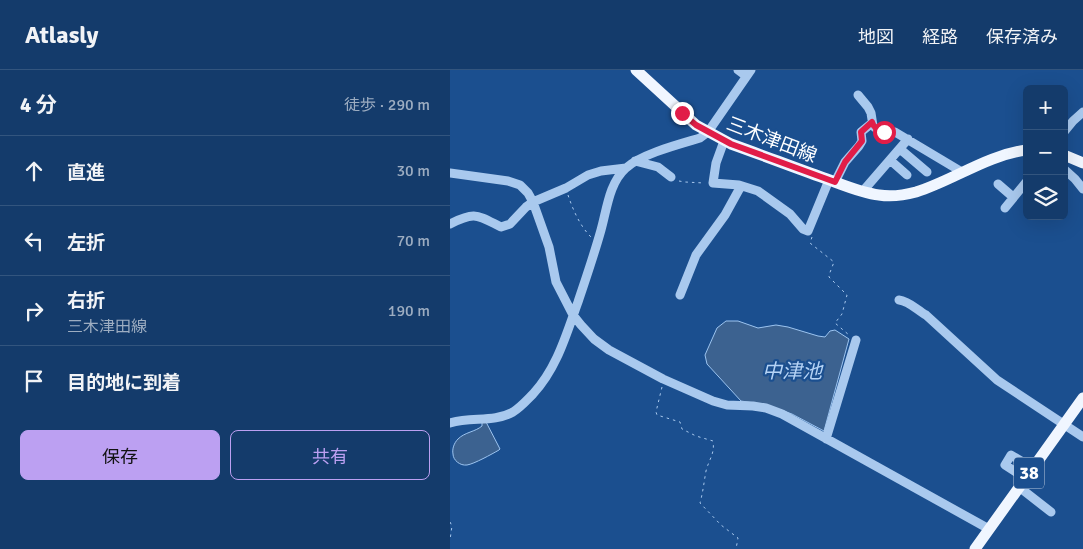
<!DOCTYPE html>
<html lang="ja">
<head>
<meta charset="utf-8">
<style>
	body { margin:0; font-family:Signika,"Noto Sans JP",sans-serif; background:#1d4271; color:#f1f3f6 }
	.controls { position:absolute; right:15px; top:15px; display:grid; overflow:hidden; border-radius:8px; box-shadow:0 5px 20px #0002 }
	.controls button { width:45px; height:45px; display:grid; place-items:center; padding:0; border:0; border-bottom:1px solid #33557e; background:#143b6b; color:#f1f3f6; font:25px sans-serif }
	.stop { position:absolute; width:15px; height:15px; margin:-11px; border:4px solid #e11d48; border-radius:50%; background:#fff }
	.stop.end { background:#e11d48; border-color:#fff; box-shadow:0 1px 5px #0008 }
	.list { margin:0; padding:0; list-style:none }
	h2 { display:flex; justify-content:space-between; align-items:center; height:65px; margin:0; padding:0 20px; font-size:21px }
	h2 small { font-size:16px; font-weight:400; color:#9dadc1 }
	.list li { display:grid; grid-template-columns:32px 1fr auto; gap:15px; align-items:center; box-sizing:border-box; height:70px; padding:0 20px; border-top:1px solid #33557e }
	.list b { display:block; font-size:19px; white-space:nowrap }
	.list p { margin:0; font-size:16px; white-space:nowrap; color:#9dadc1 }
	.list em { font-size:16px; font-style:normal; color:#9dadc1 }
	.actions { display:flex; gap:10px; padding:15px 20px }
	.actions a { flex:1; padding:11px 0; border:1px solid #bca0f2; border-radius:8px; text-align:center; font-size:18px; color:#bca0f2 }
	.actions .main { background:#bca0f2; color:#111 }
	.icon { flex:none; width:28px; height:28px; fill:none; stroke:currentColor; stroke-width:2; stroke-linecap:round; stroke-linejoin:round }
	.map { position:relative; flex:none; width:633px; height:479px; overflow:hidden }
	header { display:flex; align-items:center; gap:30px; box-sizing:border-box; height:70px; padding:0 25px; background:#143b6b; border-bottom:1px solid #33557e }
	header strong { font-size:24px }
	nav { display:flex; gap:28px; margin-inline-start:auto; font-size:18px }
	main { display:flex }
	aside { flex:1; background:#143b6b }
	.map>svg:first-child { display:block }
</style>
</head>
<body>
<header>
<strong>Atlasly</strong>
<nav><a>地図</a><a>経路</a><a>保存済み</a></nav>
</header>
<main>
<aside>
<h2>4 分<small>徒歩 · 290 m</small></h2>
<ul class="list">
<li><svg class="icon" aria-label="ahead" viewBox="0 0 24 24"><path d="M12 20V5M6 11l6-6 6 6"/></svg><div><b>直進</b></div><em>30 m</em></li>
<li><svg class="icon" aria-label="left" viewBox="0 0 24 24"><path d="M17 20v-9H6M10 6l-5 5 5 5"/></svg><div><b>左折</b></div><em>70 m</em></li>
<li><svg class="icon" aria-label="right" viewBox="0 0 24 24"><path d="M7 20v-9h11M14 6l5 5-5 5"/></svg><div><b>右折</b><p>三木津田線</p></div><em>190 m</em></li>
<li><svg class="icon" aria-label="arrive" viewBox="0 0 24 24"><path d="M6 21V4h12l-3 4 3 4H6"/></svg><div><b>目的地に到着</b></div></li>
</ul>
<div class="actions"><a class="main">保存</a><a>共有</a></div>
</aside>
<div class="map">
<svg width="633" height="479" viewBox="0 0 633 479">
	<rect width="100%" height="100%" fill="#1b4f8f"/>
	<path fill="#3c6290" stroke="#9cc4f0" d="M276,251H288L308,258L326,255L338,257L368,266L375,267L380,261L385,260L399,269L374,361L342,344L317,335L291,331L257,294L255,285L267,258Z
		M35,350L50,379L49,380C42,384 24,394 17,395C10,396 3,390 3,384C2,379 4,373 8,369C15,362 25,362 32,356V351Z"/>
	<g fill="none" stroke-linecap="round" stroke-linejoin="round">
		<path stroke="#a9c9ee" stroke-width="1" stroke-dasharray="2.5 4" stroke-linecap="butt" d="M229,111L235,112L254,113
			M118,125C123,140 130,156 141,167
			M362,167L360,173L384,192L379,205V207L397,225L392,244L385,253L399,265
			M212,317L206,342L207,345L230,352L232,359L246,366L263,371C265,384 259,389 256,401C254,412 253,422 250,433L271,455L288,468L286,479
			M0,452L2,456L0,470"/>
		<path stroke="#a9c9ee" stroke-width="9" d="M288,0L296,6
			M408,25L418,37L421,43L423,56L428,60L434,62H445L450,65L512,102
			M614,62L623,51L633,42
			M274,71L266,93L263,113L289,115L308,121L340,144L353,159L358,161L379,110
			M450,79L477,102
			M440,90L457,105
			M185,91L208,97L221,107
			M614,99L625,109L633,119
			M0,103L58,111L70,115L78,123L83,132L99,177L106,212L123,245L131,255L144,269L159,280L213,309L263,331L277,335L303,336L316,338L332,344L539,459
			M385,112L395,92L409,76L412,71L411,62L422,53
			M548,114L563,127
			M413,121L458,69
			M555,138L577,111
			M0,154C25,141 27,145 51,157L60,154L76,137L83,132L116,118L138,105L151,101L176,98
			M230,225L246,185L275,145L291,116
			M449,230C459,231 467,240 476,245L547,310L633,367
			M0,353C21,346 43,353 63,342C71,337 77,330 83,324C107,298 116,265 128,232C136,208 144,185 151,160C157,139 159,113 176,98C191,84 230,74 250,68L258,62L301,0
			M376,369L406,270
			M575,408L555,395L561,385L583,398
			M569,417L601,442"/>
		<path stroke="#f0f6ff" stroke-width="11" d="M186,0L246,55L281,74C312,85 343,97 374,108C391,114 411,123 429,125C441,127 455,125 466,122C504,110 537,85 577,80
			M614,85L633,93
			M525,479L633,328"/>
	</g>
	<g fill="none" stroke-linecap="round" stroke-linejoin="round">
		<path stroke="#e11d48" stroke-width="6" d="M232,43L246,55L281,74L385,112L395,92L412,71L411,62L422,52C424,59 429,60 434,62"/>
	</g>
	<g text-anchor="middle" stroke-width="4.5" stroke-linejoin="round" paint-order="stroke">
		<rect fill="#1b4f8f" stroke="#bbcadd" stroke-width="1" x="564" y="387.5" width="30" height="31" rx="4"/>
		<g font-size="18" font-weight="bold" fill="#fff">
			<text x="579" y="409">38</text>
		</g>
		<g font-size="19" fill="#fff" stroke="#1b4f8f">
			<text transform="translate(322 69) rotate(21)" y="7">三木津田線</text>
		</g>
		<g font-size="20" font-style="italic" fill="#b5d3f5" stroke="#1b4f8f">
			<text x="342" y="308">中津池</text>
		</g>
	</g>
</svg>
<div class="controls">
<button>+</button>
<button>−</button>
<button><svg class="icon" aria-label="layers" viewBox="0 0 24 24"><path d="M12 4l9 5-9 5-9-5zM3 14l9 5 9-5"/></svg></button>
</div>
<div class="stop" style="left:434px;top:62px"></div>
<div class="stop end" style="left:232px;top:43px"></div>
</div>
</main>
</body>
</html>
